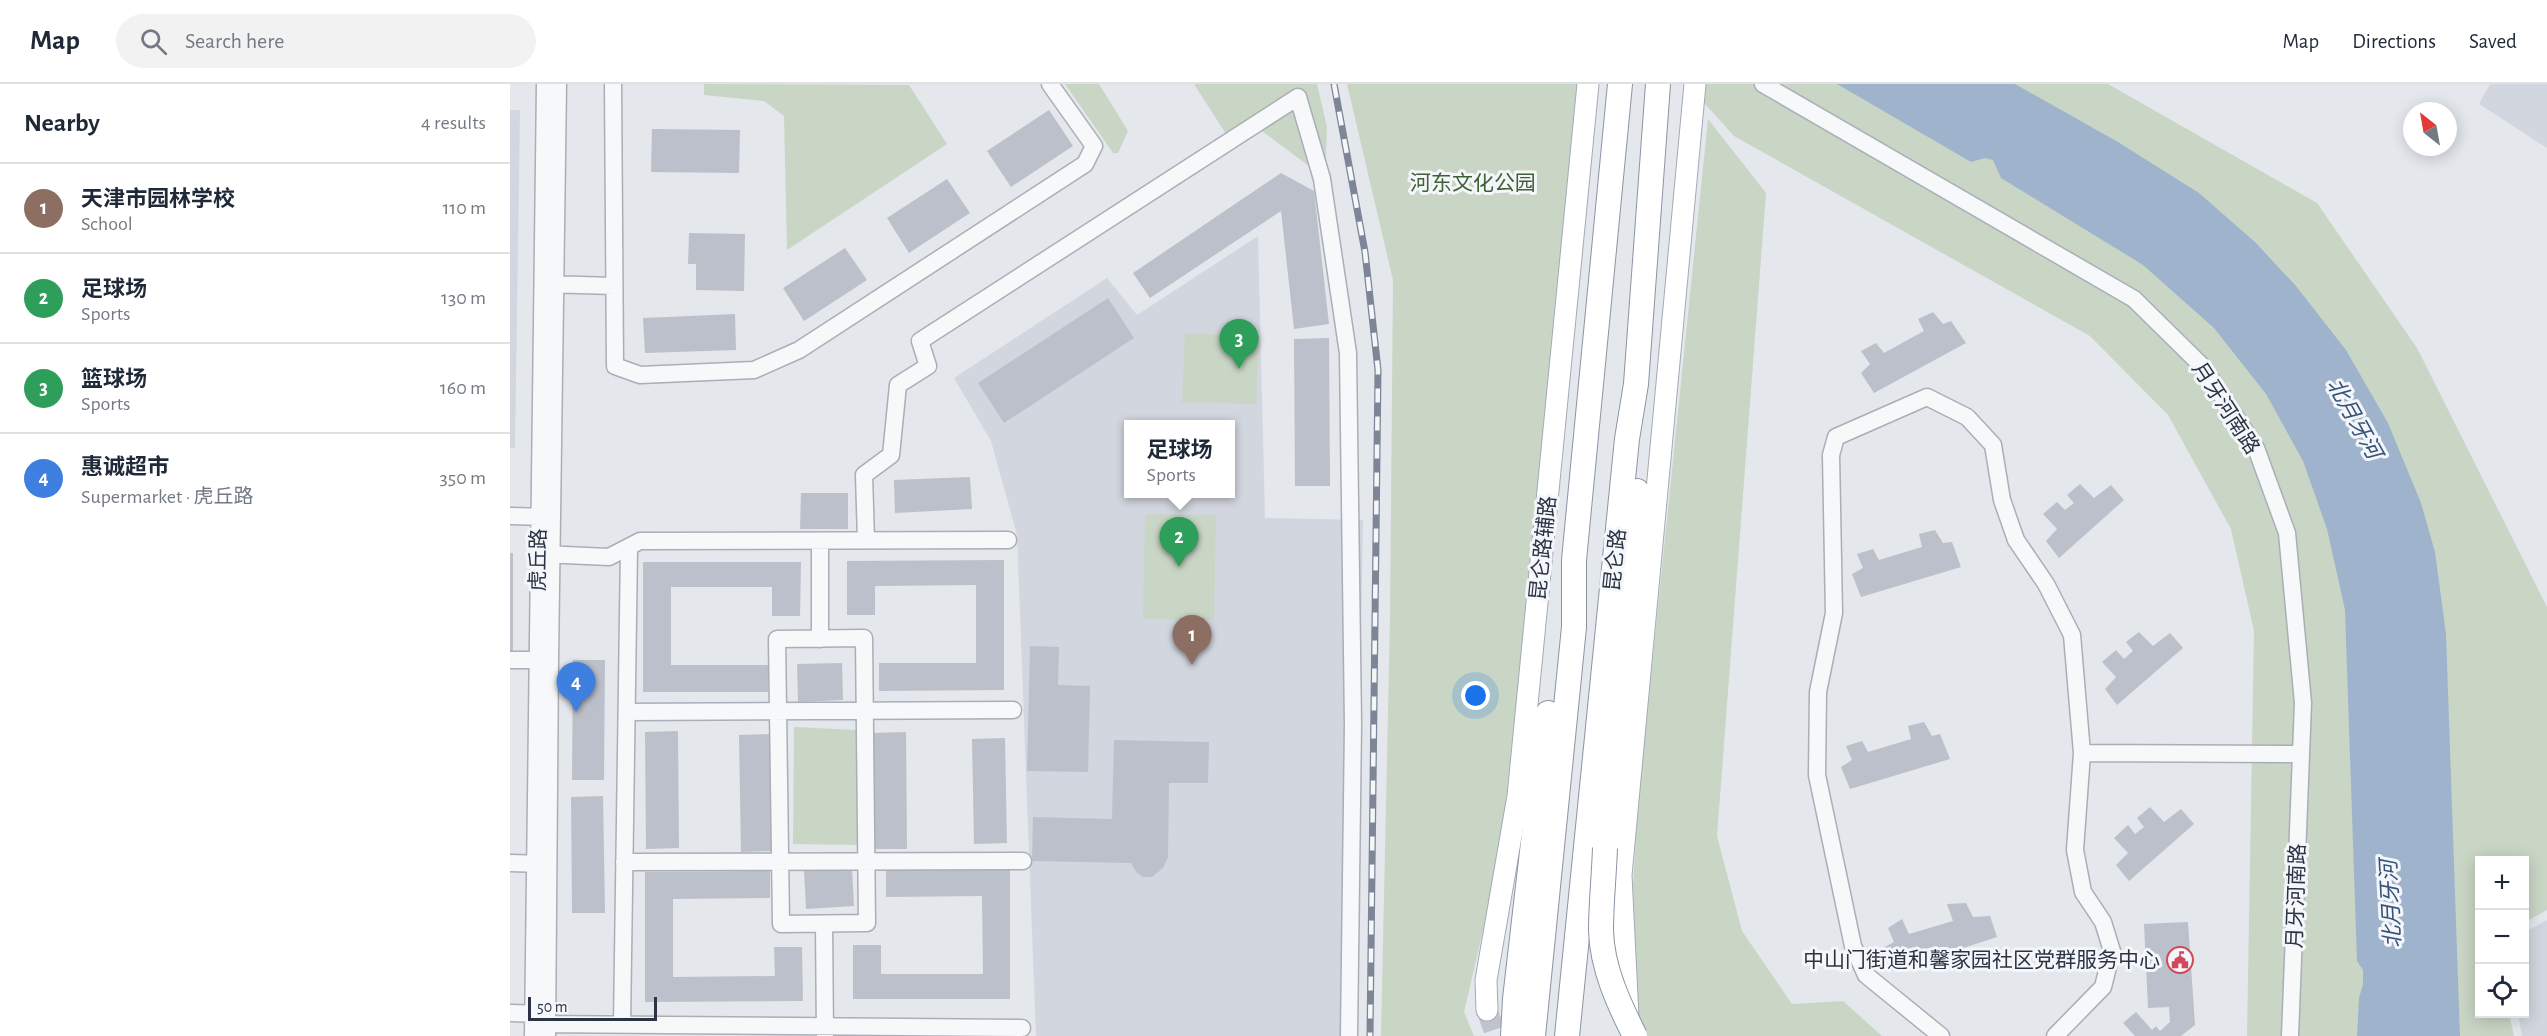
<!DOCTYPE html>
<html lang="en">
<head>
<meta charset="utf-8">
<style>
	body { margin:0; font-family:"Alegreya Sans","Noto Sans SC",sans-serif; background:#f2f2f3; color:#1f2937 }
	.controls { position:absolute; right:18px; bottom:18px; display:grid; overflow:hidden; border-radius:0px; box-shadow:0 3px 15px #0003 }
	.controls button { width:54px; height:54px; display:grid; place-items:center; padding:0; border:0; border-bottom:2px solid #e0e1e3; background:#fff; color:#1f2937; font:30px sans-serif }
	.compass { position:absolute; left:1893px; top:18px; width:54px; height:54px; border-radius:50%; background:#fff; box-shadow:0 3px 15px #0003; rotate:329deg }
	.scale { position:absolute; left:18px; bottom:15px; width:129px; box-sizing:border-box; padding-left:6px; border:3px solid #2b3445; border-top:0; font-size:16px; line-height:21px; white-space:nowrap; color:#2b3445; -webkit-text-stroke:4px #f4f6f9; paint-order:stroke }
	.you { position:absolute; left:966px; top:612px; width:21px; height:21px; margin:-15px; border:4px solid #fff; border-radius:50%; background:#1a73e8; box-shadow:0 0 0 9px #1a73e833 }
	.badge { display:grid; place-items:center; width:39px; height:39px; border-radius:50%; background:#d1495b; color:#fff; font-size:20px; font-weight:700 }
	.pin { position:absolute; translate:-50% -50px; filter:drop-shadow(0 2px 3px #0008) }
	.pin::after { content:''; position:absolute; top:32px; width:21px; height:18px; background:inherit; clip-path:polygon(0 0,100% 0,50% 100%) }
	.popup { position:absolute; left:614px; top:336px; width:111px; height:78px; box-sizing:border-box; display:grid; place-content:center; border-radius:0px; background:#fff; filter:drop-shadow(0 2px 4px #0005); font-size:20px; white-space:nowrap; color:#747a83 }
	.popup b { font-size:22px; color:#1f2937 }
	.popup::after { content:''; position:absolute; left:50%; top:100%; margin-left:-12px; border:12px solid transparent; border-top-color:#fff }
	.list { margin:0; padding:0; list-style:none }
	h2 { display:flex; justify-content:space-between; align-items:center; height:78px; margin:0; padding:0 24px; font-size:26px }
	h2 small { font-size:20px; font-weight:400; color:#747a83 }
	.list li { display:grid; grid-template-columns:39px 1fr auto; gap:18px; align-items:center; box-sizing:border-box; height:90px; padding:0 24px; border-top:2px solid #e0e1e3 }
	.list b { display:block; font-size:22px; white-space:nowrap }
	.list p { margin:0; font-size:20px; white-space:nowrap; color:#747a83 }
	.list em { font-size:20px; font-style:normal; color:#747a83 }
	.icon { flex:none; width:33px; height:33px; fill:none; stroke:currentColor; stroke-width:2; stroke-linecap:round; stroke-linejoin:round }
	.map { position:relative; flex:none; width:2037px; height:952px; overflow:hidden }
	header { display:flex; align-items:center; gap:36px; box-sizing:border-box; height:84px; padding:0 30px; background:#fff; border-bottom:2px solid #e0e1e3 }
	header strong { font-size:28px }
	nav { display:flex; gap:33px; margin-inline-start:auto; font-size:21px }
	.search { width:420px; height:54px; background:#f2f2f3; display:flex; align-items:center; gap:15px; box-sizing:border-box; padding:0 21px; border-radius:33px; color:#747a83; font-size:22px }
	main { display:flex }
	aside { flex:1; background:#fff }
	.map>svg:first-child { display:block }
</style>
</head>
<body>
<header>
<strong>Map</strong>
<div class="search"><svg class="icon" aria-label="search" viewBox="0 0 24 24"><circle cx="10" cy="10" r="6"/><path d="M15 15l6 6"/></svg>Search here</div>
<nav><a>Map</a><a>Directions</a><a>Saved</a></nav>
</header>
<main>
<aside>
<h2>Nearby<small>4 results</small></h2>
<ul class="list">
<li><span class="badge" style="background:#8d6e63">1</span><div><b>天津市园林学校</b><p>School</p></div><em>110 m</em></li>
<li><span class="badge" style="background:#2e9e5b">2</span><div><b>足球场</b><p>Sports</p></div><em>130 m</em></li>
<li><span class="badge" style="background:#2e9e5b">3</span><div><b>篮球场</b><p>Sports</p></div><em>160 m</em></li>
<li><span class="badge" style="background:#3f7fe0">4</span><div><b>惠诚超市</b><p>Supermarket · 虎丘路</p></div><em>350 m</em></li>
</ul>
</aside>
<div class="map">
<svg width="2037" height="952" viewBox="0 0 2037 952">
	<rect width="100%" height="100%" fill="#e4e7ec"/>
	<path fill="#d2d6de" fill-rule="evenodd" d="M1980,0H2037V64L1969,20Z
		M0,26H10L5,364H0Z
		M748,152L755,434L853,436L844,952H526L507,451L481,357L444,294L597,194L627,231ZM618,340H720V410H618Z
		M2037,836V952H2012L2008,930H2014L2015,848Z"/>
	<path fill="#c9d6c5" d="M194,0L399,1L437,60L277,166L274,32L254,17L194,11Z
		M555,0H589L618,47L608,69H603Z
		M684,0H807L817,43L815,94L740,38L716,50Z
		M837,0H1072L990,773L954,928L964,952H871L880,535L883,196Z
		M1177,0H1598L1807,119L1907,264L2037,523V826L2015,838L2014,776H1970V930H1999L2004,952H1737L1744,547L1721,445L1658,331L1580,252L1224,52Z
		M1198,35L1256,109L1207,752L1232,847L1282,920L1333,917L1372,952H1125L1122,818L1128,718Z
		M675,249L749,252L746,320L672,318Z
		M635,430L706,431L704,536L633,535Z
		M284,643L347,646L349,761L283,760Z"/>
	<path fill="#9fb4cc" d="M1327,0H1505L1608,58L1689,109L1745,158L1786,202L1836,266L1878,339L1911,419L1925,468L1936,550L1950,952H1847L1849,914L1853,900V886L1847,877L1835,526L1817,445L1793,377L1756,310L1704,244L1633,181L1491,94L1483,76L1475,74L1461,78Z"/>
	<path fill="#bbc0ca" d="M539,26L563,62L501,103L477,67Z
		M142,45L230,46L229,89L141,88Z
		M771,89L804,107L819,240L784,245L771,127L640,214L623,189Z
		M437,95L460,129L399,169L377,134Z
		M179,149L235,150L234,207L186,206V180H178Z
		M335,164L357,196L294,237L273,204Z
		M598,214L624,254L494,339L468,299Z
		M1423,228L1433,240L1441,237L1456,259L1364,309L1351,289L1360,280L1351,267L1366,259L1374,269L1414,247L1408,235Z
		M225,230L226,266L135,269L133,234Z
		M819,254L820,402H785L784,255Z
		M460,393L462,425L385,429L384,396Z
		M1570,400L1584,414L1601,401L1614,416L1549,474L1536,457L1547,445L1533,430L1547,418L1555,426L1564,419L1557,411Z
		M291,409H338V445H290Z
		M1425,446L1433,459L1442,458L1451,483L1351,513L1342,490L1353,484L1347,470L1363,465L1369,476L1412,463L1409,450Z
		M0,469H3V568H0Z
		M494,476V606L369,607V579H466V501L365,502V531H337V477Z
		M133,478H291L290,532H262V503H161V581H258V608H133Z
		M1629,548L1643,562L1660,549L1673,564L1607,621L1595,605L1606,593L1592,578L1606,566L1614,575L1623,567L1616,558Z
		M520,562L549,563L548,601L580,602L578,688L517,687Z
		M63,576H95L94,696H62Z
		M332,579L333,616L288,618L287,580Z
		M1414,638L1422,652L1430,650L1440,675L1340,705L1331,683L1342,676L1336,662L1352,657L1358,668L1401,655L1398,642Z
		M168,647L169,764L136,765L135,648Z
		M396,648L397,765H364L363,649Z
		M262,650L264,767L231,768L229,651Z
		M495,654L497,759L464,760L462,655Z
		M604,656L699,658L698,699H659L658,773L653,784L642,793H633L627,789L621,779L522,777L523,733L602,735Z
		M93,712L95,829H62L61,713Z
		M1640,723L1654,738L1671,725L1684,740L1619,797L1606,781L1618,769L1604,754L1618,741L1625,750L1634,743L1627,734Z
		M342,784L344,822L296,825L294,786Z
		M376,785H500V915H343V861H371V890H473L472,812L376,813Z
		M260,787V814L163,815V893L265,892L264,863H292L293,917L135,918V788Z
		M1456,819L1463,833L1480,832L1487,853L1382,887L1373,864L1384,858L1378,844L1392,835L1399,850L1443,837L1437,820Z
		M1678,838L1685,941L1671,952H1625L1613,939L1626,928L1642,946L1646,942L1650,947L1660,938L1659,923L1638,924L1634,840Z"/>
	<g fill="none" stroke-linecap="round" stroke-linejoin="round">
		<path stroke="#bfc3cb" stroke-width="21" stroke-dasharray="21 10" stroke-linecap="butt" d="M977,926L986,952"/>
		<defs>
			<path id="minor" d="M103,0L105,282L130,291L244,286L289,266L575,80L584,62L540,0
				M1253,0L1624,215L1693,283L1746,364L1777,449L1793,619L1780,952
				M36,200L104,202
				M0,432L38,433
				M356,456L354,391L381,371L388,301L418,282L410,257L788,13L812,95L838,269L843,640L839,952
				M33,470L99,473L130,457L498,456
				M354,554L357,839L271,840L267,555Z
				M310,555V457
				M0,576H38
				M117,628L503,626
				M1572,669L1791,670
				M114,778L513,777
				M0,779L35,780
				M314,840L315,952
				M0,929L33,930
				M27,940L512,944
				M112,941L119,464
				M23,952L35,0
				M37,952L40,576L48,0
				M1431,952L1356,891L1343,862L1307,691L1308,608L1324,529L1321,371L1326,353L1417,313L1457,333L1483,361L1492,416L1506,456L1536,500L1562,551L1572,669L1565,766L1573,808L1593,838L1602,867L1593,903L1545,952"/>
			<path id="major" d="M977,926L976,896L1008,712L1078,0
				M1118,933L1111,791L1185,0"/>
			<path id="highway" d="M1093,784L1122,496L1127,407
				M1003,952L1005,915L1038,629
				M1023,952L1064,543V476L1110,0
				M1057,952L1117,355L1126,300L1148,0"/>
		</defs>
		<use href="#minor" stroke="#a9aeb7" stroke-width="19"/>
		<use href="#major" stroke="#a3abb8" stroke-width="23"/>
		<use href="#highway" stroke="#8b94a3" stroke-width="26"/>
		<use href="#minor" stroke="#f7f8fa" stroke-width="16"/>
		<use href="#major" stroke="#fff" stroke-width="21"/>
		<use href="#highway" stroke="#fff" stroke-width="24"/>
		<defs>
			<path id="rail" d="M824,0L855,168L868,286L860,952"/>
		</defs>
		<use href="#rail" stroke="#7d8696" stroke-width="7"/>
		<use href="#rail" stroke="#f4f6f9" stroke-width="4.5" stroke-dasharray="14" stroke-linecap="butt"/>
		<defs>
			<path id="highway-bridge" d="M1095,764C1094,792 1091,820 1091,847C1092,884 1109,920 1125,952"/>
		</defs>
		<use href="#highway-bridge" stroke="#8b94a3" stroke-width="26" stroke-linecap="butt"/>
		<use href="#highway-bridge" stroke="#fff" stroke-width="24"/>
	</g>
	<defs>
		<symbol id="civic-ring" viewBox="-11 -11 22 22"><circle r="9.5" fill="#f4f6f9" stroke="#d1495b" stroke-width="1.5"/><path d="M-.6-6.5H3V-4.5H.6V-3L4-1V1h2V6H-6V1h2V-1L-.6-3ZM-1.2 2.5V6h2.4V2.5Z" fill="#d1495b"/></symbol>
	</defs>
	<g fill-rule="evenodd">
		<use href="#civic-ring" x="1655" y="861" width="30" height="30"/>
	</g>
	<g text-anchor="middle" stroke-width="6" stroke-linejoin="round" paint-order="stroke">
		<g font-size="21" fill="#3f6138" stroke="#f4f6f9">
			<text x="963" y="106">河东文化公园</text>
		</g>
		<g font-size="21" fill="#2b3445" stroke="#f4f6f9">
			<text transform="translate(1716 324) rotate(57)" y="7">月牙河南路</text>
			<text transform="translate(1033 464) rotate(-84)" y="7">昆仑路辅路</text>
			<text transform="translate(28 476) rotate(-89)" y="7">虎丘路</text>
			<text transform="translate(1105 476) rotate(-84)" y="7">昆仑路</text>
			<text transform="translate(1786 812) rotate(-88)" y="7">月牙河南路</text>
		</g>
		<g font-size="21" fill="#2b3445" stroke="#f4f6f9" text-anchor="end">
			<text x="1650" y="883">中山门街道和馨家园社区党群服务中心</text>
		</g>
		<g font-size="22" font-style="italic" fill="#34527a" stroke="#f4f6f9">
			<text transform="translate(1845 334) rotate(61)" y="8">北月牙河</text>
			<text transform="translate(1880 820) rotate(-93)" y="8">北月牙河</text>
		</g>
	</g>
</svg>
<div class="controls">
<button>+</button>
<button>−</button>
<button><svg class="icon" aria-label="locate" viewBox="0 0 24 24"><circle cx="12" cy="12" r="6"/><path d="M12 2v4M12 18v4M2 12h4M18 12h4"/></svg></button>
</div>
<svg class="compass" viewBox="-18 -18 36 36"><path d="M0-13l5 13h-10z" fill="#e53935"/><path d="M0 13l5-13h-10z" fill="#747a83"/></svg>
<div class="scale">50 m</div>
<div class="you"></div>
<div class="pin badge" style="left:682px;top:581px;background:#8d6e63">1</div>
<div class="pin badge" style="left:669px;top:483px;background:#2e9e5b">2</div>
<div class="popup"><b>足球场</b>Sports</div>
<div class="pin badge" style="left:729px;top:285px;background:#2e9e5b">3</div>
<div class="pin badge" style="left:66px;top:628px;background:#3f7fe0">4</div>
</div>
</main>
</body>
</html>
